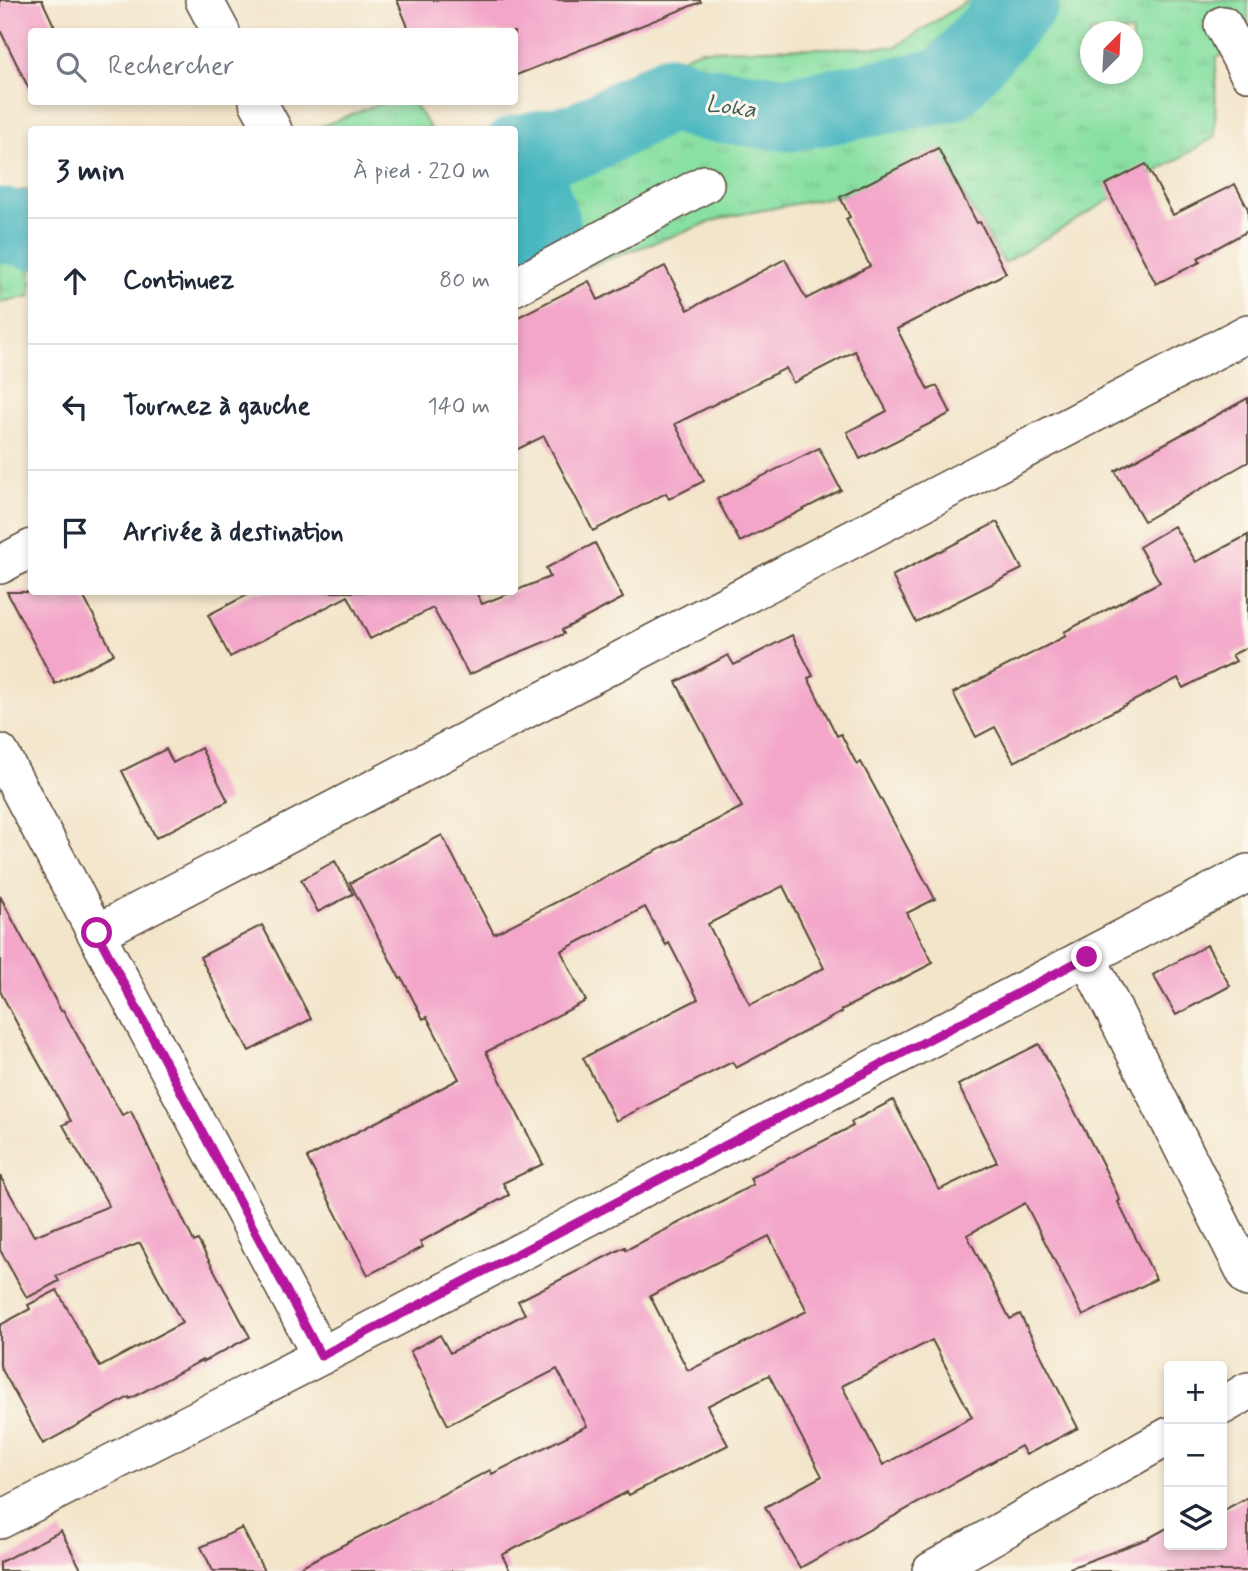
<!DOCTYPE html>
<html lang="fr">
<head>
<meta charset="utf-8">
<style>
	body { margin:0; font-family:Mynerve,sans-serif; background:#f6f6f7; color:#1f2937 }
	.controls { position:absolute; right:21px; bottom:21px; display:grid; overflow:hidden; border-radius:7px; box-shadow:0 4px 10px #0003 }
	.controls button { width:63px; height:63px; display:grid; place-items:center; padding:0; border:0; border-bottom:2px solid #e0e1e3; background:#fff; color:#1f2937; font:35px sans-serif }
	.compass { position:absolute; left:1080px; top:21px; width:63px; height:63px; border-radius:50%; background:#fff; box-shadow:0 4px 10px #0003; rotate:24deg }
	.stop { position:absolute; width:21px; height:21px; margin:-16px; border:5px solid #b5179e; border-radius:50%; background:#fff }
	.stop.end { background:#b5179e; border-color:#fff; box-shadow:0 2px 7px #0008 }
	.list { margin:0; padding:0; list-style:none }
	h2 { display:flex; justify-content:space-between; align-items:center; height:91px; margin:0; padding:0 28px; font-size:30px }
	h2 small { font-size:23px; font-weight:400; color:#747a83 }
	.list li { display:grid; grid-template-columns:46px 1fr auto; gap:21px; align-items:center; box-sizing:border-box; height:126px; padding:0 28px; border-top:2px solid #e0e1e3 }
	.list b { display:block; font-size:26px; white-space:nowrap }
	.list em { font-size:23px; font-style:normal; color:#747a83 }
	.icon { flex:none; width:38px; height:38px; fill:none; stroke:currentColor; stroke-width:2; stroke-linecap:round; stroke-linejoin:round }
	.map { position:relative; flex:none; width:1248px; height:1571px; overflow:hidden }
	.search { position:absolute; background:#fff; box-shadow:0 4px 10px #0003; left:28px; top:28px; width:490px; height:77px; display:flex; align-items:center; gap:18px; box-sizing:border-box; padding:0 24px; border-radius:7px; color:#747a83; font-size:26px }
	.panel { position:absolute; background:#fff; box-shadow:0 4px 10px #0003; left:28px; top:126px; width:490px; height:469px; border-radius:7px }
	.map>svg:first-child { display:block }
</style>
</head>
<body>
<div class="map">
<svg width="1248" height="1571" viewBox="0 0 1248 1571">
	<defs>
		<pattern id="grass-tufts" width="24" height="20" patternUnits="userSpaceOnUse" patternTransform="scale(1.75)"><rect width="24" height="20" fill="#89e0a3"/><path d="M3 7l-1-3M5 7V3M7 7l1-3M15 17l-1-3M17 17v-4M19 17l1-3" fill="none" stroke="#77c08c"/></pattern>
	</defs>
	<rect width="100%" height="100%" fill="#fbf7ec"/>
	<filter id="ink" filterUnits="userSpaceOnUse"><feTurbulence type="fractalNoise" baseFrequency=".0143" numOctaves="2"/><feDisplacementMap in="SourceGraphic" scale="14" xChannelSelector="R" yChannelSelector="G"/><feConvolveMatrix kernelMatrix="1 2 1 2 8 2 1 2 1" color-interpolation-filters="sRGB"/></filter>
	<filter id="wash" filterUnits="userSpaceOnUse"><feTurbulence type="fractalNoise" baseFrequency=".00686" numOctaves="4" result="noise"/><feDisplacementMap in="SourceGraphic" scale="28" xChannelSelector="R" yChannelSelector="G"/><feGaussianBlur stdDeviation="1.57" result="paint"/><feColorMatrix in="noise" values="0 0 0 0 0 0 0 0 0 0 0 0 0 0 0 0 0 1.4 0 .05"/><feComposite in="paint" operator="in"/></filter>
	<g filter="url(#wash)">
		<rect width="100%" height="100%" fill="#f3e5ca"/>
		<path fill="url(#grass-tufts)" stroke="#628560" stroke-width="2" fill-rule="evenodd" d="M969,0H1248V43L1216,58L1215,137L1004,263L951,174L722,218L515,293V130L700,50L895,47ZM1090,32H1132V74H1090Z
			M384,102H412L431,129H314Z
			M31,189V296L0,302V194Z"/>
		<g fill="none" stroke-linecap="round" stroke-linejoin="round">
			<path stroke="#48b7c0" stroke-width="75" d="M0,225L29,230L32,232
				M514,236L542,222L518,152L580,140L670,93L701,103L789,114L947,85L1022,0"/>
		</g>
		<g id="blocks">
			<path fill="#f3a6c9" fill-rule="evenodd" d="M0,0H42L57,32H32V95L0,30Z
				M397,0H700L701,2L514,76V32H410Z
				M938,148L977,223L980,222L1006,273L897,329L928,390L937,386L951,413L860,459L847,432L887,411L855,351L793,383L786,368L675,424L704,481L669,499L666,493L593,531L544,436L514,451V319L589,281L598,300L665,266L688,310L785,259L806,299L870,266L846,219L850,217L840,197Z
				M1146,164L1173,215L1235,184L1248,209V231L1198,258L1200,262L1156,284L1105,185Z
				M1248,398V462L1144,521L1115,471Z
				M819,448L841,490L740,542L717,499Z
				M997,522L1022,569L916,622L892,576Z
				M1174,526L1196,562L1248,535V647L1232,655L1236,661L1183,688L1178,678L1014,762L995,727L976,737L953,693L1066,636L1064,632L1160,582L1139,547Z
				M595,543L623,598L562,630L564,634L496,662L469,675L433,608L370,639L348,596L230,657L208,615L253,592H476L482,604L550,577L546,568Z
				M7,592H81L114,654L55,684Z
				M792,635L813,676L808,678L837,736L841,734L857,765L861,762L935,899L907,913L933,963L841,1010L842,1012L736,1068L732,1062L616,1121L583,1058L698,999L669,943L666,945L645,907L561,951L586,1001L486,1052L543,1164L503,1183L509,1195L420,1242L423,1247L368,1275L307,1158L459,1079L427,1017L423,1019L402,978L400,979L350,883L442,835L494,934L742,807L676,682L728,655L734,665ZM783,886L824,968L750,1005L708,924Z
				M201,748L228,801L156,838L122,771L166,749L173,763Z
				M335,861L353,894L318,912L301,880Z
				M0,896L61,1011L63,1010L122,1115L131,1111L194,1242L198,1240L250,1337L203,1362L202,1360L130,1399L129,1397L43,1444L0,1366V1325L30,1309L28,1305L57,1290L100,1367L182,1323L140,1243L56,1276L59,1281L27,1298L0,1250V1176L34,1236L109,1206L63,1125L71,1121L22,1033L0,991Z
				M262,925L311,1019L249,1051L200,957Z
				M1207,945L1230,986L1176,1015L1153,975Z
				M1039,1044L1101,1161L1120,1200L1118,1202L1156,1279L1083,1316L1025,1203L967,1235L1010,1319L1020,1314L1078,1428L1026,1455L1021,1446L800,1568L765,1507L822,1476L769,1375L707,1406L728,1445L629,1495L627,1492L502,1555L510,1571H292L490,1470L492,1474L587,1426L557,1369L448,1425L410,1351L440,1335L450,1353L525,1314L518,1301L625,1247L626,1250L753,1185L750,1178L853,1126L851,1122L893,1100L939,1190L997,1162L958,1085ZM769,1236L807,1311L690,1370L687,1369L650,1296ZM932,1340L972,1417L883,1465L842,1386Z
				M1248,1497V1571H1070V1568L1147,1539L1169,1527V1545H1222V1511Z
				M242,1528L264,1571H213L201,1547Z
				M61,1531L82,1571H0V1562Z"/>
		</g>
	</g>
	<g filter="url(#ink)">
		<use href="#blocks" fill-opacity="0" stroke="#574638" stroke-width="2"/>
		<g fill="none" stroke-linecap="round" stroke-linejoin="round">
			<defs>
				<path id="street" d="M204,0L221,32
					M1223,25L1248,72
					M258,102L273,130
					M514,287L705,184
					M0,565L32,548
					M0,753L321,1356
					M97,933L1248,333
					M1087,957L1248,1278
					M1222,1406L1248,1391
					M0,1520L321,1356L1248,873
					M931,1571L1169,1436"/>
			</defs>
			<use href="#street" stroke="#574638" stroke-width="40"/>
			<use href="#street" stroke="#fff" stroke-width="37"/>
		</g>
	</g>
	<g fill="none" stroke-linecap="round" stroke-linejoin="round" filter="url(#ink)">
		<path stroke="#b5179e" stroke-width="9" d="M97,933L321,1356L1087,957"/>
	</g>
	<g text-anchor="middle" stroke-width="6" stroke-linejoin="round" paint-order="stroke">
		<g font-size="24" font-style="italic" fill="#405b57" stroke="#fbf7ec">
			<text transform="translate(731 106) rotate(8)" y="8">Loka</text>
		</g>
	</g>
</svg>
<div class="controls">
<button>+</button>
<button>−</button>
<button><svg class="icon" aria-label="layers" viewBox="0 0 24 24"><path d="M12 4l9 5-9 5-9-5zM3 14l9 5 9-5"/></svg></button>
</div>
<svg class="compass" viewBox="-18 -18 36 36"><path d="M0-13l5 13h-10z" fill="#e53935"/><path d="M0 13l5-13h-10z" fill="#747a83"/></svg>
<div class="stop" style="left:97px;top:933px"></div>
<div class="stop end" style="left:1087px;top:957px"></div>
<div class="search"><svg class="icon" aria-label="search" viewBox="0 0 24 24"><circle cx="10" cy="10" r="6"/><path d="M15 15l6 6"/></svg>Rechercher</div>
<section class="panel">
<h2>3 min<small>À pied · 220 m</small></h2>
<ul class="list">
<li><svg class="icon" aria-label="ahead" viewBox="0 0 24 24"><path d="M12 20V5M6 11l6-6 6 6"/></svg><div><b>Continuez</b></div><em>80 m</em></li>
<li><svg class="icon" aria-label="left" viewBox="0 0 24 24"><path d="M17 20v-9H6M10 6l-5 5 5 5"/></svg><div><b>Tournez à gauche</b></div><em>140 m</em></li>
<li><svg class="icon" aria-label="arrive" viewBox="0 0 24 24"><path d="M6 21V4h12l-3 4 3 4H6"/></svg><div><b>Arrivée à destination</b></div></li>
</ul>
</section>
</div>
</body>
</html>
